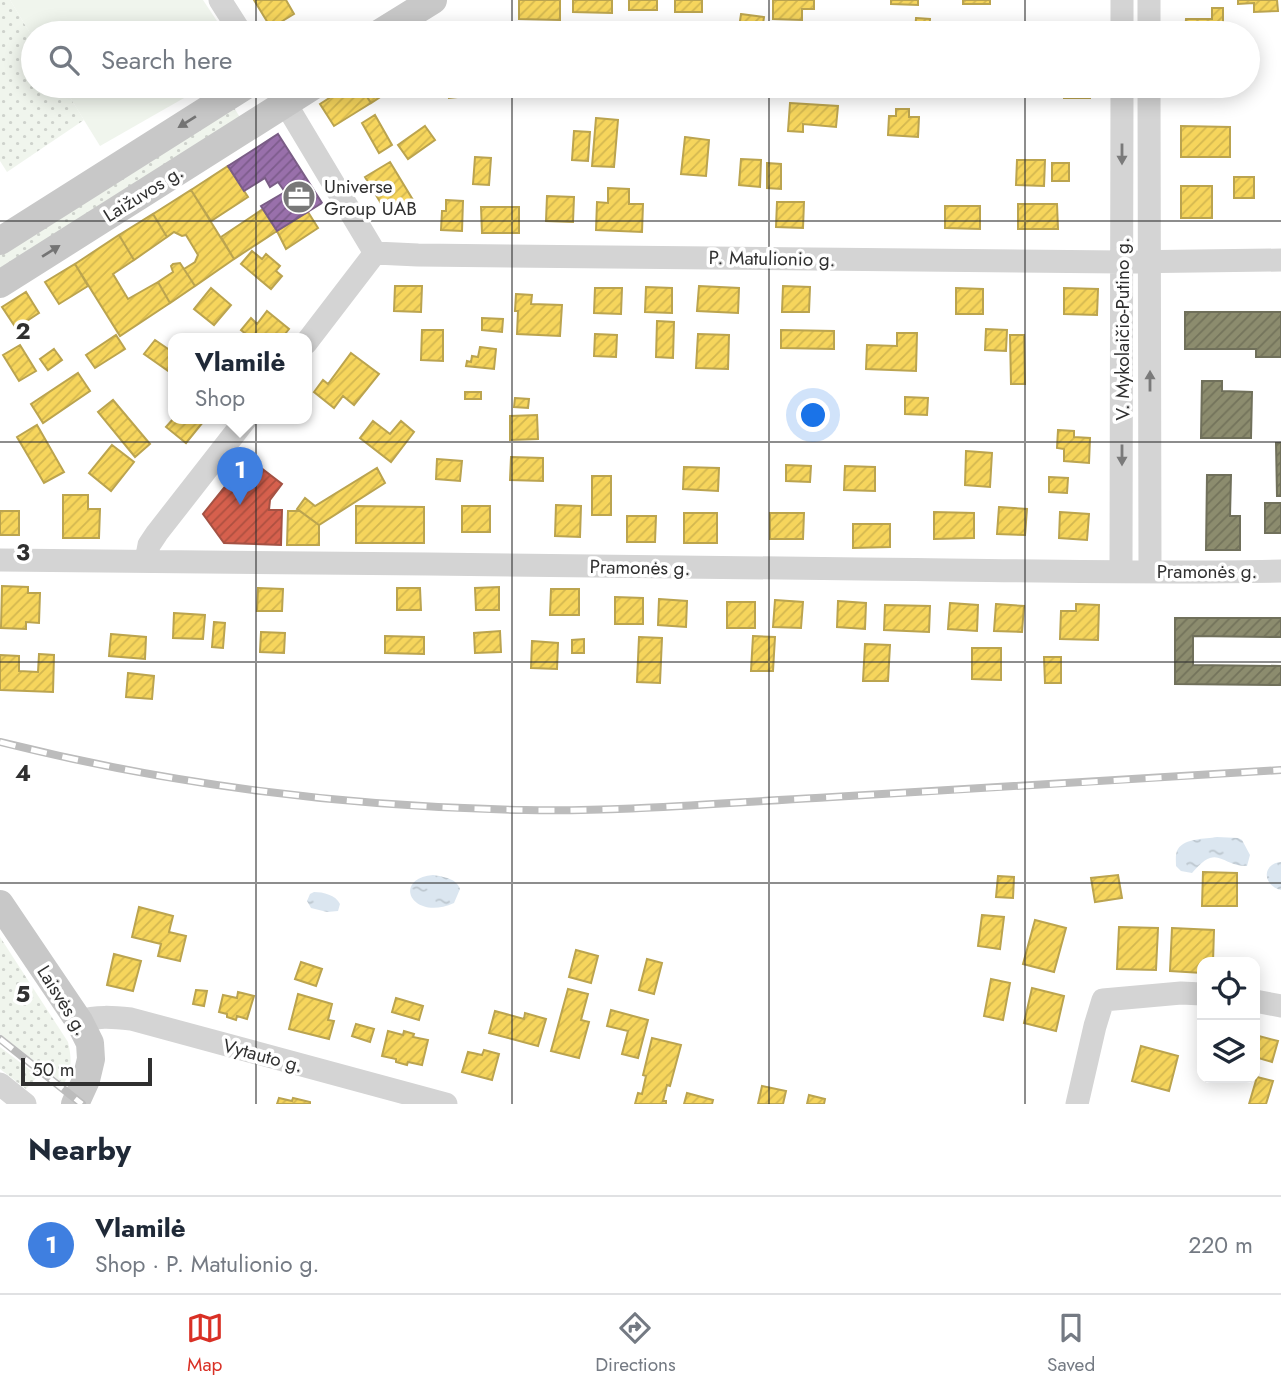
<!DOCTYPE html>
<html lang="en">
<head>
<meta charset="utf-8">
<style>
	body { margin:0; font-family:Jost,sans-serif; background:#f2f2f3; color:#1f2937 }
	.controls { position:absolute; right:21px; bottom:21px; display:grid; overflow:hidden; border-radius:14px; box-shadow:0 4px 18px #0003 }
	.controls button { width:63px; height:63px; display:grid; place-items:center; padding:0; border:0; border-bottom:2px solid #e0e1e3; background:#fff; color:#1f2937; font:35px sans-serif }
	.scale { position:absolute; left:21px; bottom:18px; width:131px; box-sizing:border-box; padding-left:7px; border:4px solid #303030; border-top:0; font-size:19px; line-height:24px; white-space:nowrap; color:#303030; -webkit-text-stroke:5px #fff; paint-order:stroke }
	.you { position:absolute; left:814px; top:416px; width:24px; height:24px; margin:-18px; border:5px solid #fff; border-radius:50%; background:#1a73e8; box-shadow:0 0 0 10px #1a73e833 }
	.badge { display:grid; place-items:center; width:46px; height:46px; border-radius:50%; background:#d93025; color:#fff; font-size:23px; font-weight:700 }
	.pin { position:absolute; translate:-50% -58px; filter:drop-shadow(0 2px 4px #0008) }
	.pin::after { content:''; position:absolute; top:37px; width:24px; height:21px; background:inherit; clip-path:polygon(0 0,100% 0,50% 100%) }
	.popup { position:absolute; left:168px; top:333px; width:144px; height:91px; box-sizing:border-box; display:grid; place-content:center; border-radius:14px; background:#fff; filter:drop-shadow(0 2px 5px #0005); font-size:23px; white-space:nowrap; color:#747a83 }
	.popup b { font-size:26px; color:#1f2937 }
	.popup::after { content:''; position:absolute; left:50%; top:100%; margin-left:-14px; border:14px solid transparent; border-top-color:#fff }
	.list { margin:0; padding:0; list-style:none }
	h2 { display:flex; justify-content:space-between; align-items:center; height:91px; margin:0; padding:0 28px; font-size:30px }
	h2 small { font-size:23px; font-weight:400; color:#747a83 }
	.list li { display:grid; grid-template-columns:46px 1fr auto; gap:21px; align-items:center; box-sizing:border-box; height:98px; padding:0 28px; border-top:2px solid #e0e1e3 }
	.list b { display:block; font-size:26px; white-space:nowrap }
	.list p { margin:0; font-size:23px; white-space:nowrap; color:#747a83 }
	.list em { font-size:23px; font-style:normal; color:#747a83 }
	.icon { flex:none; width:38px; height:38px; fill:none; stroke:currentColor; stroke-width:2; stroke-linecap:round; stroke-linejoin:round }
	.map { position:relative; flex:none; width:1281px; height:1104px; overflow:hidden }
	.search { position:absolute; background:#fff; box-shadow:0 4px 18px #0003; left:21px; right:21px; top:21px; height:77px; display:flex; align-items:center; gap:18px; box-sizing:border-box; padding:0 24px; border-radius:38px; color:#747a83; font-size:26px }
	.sheet { height:189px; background:#fff }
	nav { display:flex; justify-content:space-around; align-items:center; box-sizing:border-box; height:98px; border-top:2px solid #e0e1e3; background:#fff; font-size:19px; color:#747a83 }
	nav a { display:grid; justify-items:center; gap:4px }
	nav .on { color:#d93025 }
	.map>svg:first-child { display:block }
</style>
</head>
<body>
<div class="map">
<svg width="1281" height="1104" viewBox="0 0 1281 1104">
	<defs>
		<pattern id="grass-dots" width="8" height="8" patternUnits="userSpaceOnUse" patternTransform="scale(1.75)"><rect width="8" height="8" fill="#f0f5ed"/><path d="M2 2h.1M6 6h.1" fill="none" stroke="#ced2cc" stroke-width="1.8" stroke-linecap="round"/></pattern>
		<pattern id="water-ripples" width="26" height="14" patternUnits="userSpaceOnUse" patternTransform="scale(1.75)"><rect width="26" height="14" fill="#dbe6f0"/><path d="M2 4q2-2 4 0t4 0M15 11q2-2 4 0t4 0" fill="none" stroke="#bcc6ce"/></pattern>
		<pattern id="homes-hatch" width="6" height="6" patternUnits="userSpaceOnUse" patternTransform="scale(1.75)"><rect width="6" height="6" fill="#f6d55c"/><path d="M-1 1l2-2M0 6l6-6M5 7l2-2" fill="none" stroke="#d3b750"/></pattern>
		<pattern id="shops-hatch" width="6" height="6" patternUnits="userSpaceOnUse" patternTransform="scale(1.75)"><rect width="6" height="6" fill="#d6604d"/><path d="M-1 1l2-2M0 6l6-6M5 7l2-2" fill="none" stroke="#ae5040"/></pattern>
		<pattern id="offices-hatch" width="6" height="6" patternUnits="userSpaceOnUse" patternTransform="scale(1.75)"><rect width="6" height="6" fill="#9970ab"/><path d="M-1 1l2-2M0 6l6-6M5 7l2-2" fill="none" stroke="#7d5c8c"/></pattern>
		<pattern id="industry-hatch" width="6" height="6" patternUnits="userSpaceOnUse" patternTransform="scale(1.75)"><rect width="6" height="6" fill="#8c8c6e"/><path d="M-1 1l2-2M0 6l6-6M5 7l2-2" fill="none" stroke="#73735b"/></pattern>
	</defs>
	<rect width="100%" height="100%" fill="#fff"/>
	<path fill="url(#grass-dots)" d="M0,0H10L33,38V86H63L84,120L7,172L0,161Z
		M233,106L241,119L0,273V254Z
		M0,937L68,1042C72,1060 72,1068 64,1084L0,1034Z
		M0,1047L38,1076L26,1089L0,1069Z"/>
	<path fill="#f0f5ed" d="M10,0H203L225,33H33V38Z
		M63,86H205L100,146Z"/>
	<path fill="url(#water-ripples)" d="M1217,837L1238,838L1242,840L1250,855L1247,866C1220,866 1218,842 1192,873L1181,871L1176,866C1176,861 1175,853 1178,849C1185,838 1205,839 1217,837Z
		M1281,862V890C1263,886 1261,864 1281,862Z
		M433,875C444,877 456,878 460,889L454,903C412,922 391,879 433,875Z
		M314,892C323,892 336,895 340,904L338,911L327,912L311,908L307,901L310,894Z"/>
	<path fill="url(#homes-hatch)" stroke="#bba44f" stroke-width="2" d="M254,0H286L294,14L271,28Z
		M519,0H560V20L519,19Z
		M573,0H612V13L573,12Z
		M629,0H657V10H629Z
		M675,0H702V12H675Z
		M773,0H814V9H802V20L773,19Z
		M891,0H918V5L891,4Z
		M963,0H990V4H963Z
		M1238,0H1277L1278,11L1254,12V3L1238,4Z
		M1212,8H1223V33H1185L1186,19H1212Z
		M741,14L764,17L762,31L739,28Z
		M916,18L930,19L929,33H915Z
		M971,27H1002L1003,33H971Z
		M1045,27L1071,28V33H1044Z
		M348,86H360L371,103L334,126L320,104Z
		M360,86H397L371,103Z
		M448,86H476V95L449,98Z
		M1064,86H1090V98H1064Z
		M790,103L838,106L836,127L803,124V132L788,131Z
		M896,109H909V117H919L918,137L888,135L889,116H896Z
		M375,115L392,145L379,153L362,123Z
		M596,118L618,120L614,167L592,166Z
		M425,126L435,140L408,159L398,145Z
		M1181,126L1230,127V157H1181Z
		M574,131L590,132L588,161L572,160Z
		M685,137L709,140L706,176L681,174Z
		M475,157L491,158L489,185L473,184Z
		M741,159L761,160L760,187L739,185Z
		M1017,160H1045L1044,186L1016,185Z
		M390,162L413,200L388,215L365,177Z
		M767,163L781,164V189L767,188Z
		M1052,163H1069V181H1052Z
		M228,166L248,197L211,221L191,190Z
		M1234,177H1254V198H1234Z
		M1181,186H1212V218H1181Z
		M608,188L629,189V204H643L642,232L596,230L597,202L608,203Z
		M191,190L234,259L195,286L184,269L195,262L198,255L186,235L182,236L174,232L167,237L153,214Z
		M547,196L574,197L573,222L546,221Z
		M446,200L463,201L462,231L441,230L442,211H446Z
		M777,202H804L803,228L776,227Z
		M1018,204H1057L1058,229H1018Z
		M945,206H980V229L945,228Z
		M481,207H519V233H482Z
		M263,209L277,231L234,259L221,237Z
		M308,212L318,228L286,249L277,231Z
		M153,214L167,237L134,260L119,235Z
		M119,235L134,260L113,274L128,299L158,282L170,303L120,336L75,264Z
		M252,251L262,259L266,254L280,266L276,271L282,276L271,289L241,264Z
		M180,263L195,286L170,303L158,282L173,272L171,266L173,264Z
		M75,264L88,286L59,304L45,282Z
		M395,286H422L421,312L394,311Z
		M699,286L739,288L738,313L697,311Z
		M783,286L810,287L809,312H782Z
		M646,287L672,288V313L645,312Z
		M211,288L231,305L214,325L194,309Z
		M595,288H622L621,314L594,313Z
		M956,288L983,289V314H956Z
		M1064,288L1098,289L1097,315L1064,314Z
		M26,292L39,313L16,328L2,307Z
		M516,294L532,295L531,304L562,305L560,336L517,334L518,311H515Z
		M267,311L289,329L281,339H244L247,335L241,330L251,318L257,324Z
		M482,318L503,319L502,332L482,330Z
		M657,321L674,322L673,358L656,357Z
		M986,329L1007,330L1006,351L985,350Z
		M422,330H443V361L421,360Z
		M781,330L834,331V349L781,348Z
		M897,333H917L916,371L866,369L867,345L897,346Z
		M595,334L617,335L616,357L594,356Z
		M698,334L729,335L728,369L696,368Z
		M116,335L125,349L95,368L86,355Z
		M1010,335H1024L1025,384H1011Z
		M155,340L174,353V375L144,354Z
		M20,345L36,371L19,381L3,355Z
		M480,347L496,349L494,369L466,366L467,361L471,362L472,356L478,357Z
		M54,349L62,360L48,370L40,359Z
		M351,353L379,374L354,405L343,396L334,408L314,392L323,380L328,384Z
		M78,373L90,391L43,423L31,404Z
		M465,392H481V399H465Z
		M905,397L928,398L927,415L905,414Z
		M515,398L529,399L528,408L514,407Z
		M113,400L150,444L135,457L98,412Z
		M537,415L538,439L510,440V416Z
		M174,418V419H200L203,422L186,443L166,427Z
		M373,421L390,434L401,421L414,432L391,462L360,438Z
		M37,425L64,472L44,483L17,437Z
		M1058,430L1074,431V437L1090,438L1089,463L1064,461V449L1057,448Z
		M112,445L134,462L111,491L89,473Z
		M966,451L992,453L990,487L965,485Z
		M511,457L543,458V481L510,480Z
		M437,459L462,461L460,481L436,479Z
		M786,465L811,466L810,482L786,481Z
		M845,466L875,467V491L844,490Z
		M684,467L719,468L718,491L683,489Z
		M377,468L385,483L319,525L297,509L305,498L315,506Z
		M592,476H611V515H592Z
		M1049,477L1068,478L1067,493L1049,492Z
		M63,495H88V509H100L99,538H63Z
		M556,505L581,506L580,537L555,536Z
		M356,506L424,507V543H356Z
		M462,506H490V532H462Z
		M999,507L1027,509L1025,535L997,534Z
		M0,511H19V535H0Z
		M288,511H300L319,525V545H287Z
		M934,512L974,513V538L934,539Z
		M1060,512L1089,514L1087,540L1059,538Z
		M684,513H717V543H684Z
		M770,513H804L803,539H770Z
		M627,516H656L655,542H627Z
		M853,524H890V547L853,548Z
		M2,586L28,587V593H40L39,623L26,622V629L1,628Z
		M499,587V610H476L475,588Z
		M258,588L283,589L282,611H257Z
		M397,588H420L421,610H397Z
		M551,589H579V615H550Z
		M615,597L643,598V624H615Z
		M659,599L687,601L686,627L658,625Z
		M775,600L803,602L801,628L773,627Z
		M838,601L866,603L865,629L837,627Z
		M727,602H755V628H727Z
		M950,603L978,605L977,631L948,629Z
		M996,604L1024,606L1022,632L994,631Z
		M1076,604L1099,605L1098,640L1060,639L1061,611H1076Z
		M885,605L930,606L929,632L884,630Z
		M174,613L205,615L203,639L173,638Z
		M214,622L225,623L223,648L212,647Z
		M500,631L501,652L475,653L474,633Z
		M261,632L285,633L284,653L260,652Z
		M111,634L146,637L145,659L109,656Z
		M385,636L424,637V654L385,653Z
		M753,636L775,637L773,671H751Z
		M639,637L662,638L660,683L637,682Z
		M584,639V653H572V640Z
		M532,641L558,643L557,669L531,668Z
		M865,644L890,645L888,681H863Z
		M972,648H1001V680L972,679Z
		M39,654L54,655L53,692L0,690V655L19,656V671L38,672Z
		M1044,657H1061V683H1045Z
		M128,673L154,676L152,699L126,697Z
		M1203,872L1237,873V906H1202Z
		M1118,875L1122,898L1095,902L1091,878Z
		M998,876L1014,877L1013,898L996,897Z
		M139,907L173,916L169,932L186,936L180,961L158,956L161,944L132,937Z
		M982,915L1004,917L1000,949L978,946Z
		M1035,920L1066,928L1054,972L1023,964Z
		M1119,927L1158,928L1156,970L1117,969Z
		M1172,928L1214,930L1213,962H1202V973L1170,971Z
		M576,950L598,956L591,983L569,977Z
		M114,954L141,961L133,991L107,985Z
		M647,959L662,963L654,994L639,990Z
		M301,962L322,969L316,986L295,979Z
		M991,979L1010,983L1003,1020L984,1016Z
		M1032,988L1064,996L1056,1031L1024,1023Z
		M568,989L588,994L581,1020L589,1022L579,1058L551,1051Z
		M196,990L207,991L204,1006L193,1004Z
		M238,992L254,996L247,1019L237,1016L236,1020L227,1017V1014L219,1012L223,995L237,998Z
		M298,994L332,1004L328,1020L334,1021L329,1039L289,1029Z
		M396,998L423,1006L419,1020L392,1012Z
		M611,1010L648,1020L638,1058L622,1054L628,1031L607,1026Z
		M495,1011L524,1019L525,1013L546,1019L538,1046L489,1033Z
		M356,1024L374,1029L370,1042L352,1036Z
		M388,1031L403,1035L404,1031L414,1034L413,1037L428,1040L422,1065L408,1062L407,1065L396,1062V1059L382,1056Z
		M1255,1035L1278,1041L1272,1062L1255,1057Z
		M652,1038L681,1045L670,1086L667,1085L663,1101H666V1104H635L638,1093L642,1094L646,1076L643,1075Z
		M1141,1046L1178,1056L1169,1091L1132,1081Z
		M484,1050L499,1054L492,1080L462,1072L468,1052L482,1055Z
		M1257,1077L1273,1081L1266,1104H1249Z
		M762,1086L786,1091L783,1104H758Z
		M687,1093L713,1100L712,1104H684Z
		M809,1095L825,1099L824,1104H807Z
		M279,1098L292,1101L293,1098L310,1102V1104H277Z"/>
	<path fill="url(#shops-hatch)" stroke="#a45244" stroke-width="2" d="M248,458L282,484L270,500L269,510H282L281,545L224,543L203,514Z"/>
	<path fill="url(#offices-hatch)" stroke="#7a5d86" stroke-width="2" d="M278,134L322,203L277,231L261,206L285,192L278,182L270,187L265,178L244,191L228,166Z"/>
	<path fill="url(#industry-hatch)" stroke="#70705b" stroke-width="2" d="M1185,312H1281V357H1256V349H1185Z
		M1202,381H1222V391L1252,392L1251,438H1201Z
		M1276,443H1281V496H1277Z
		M1207,475H1231L1230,516H1240V550H1206Z
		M1265,503H1281V533H1265Z
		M1175,618H1281V637L1193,636V665L1281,666V685L1175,684Z"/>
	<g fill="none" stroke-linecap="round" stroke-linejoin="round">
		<path stroke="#d4d4d4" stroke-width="23" d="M220,0L241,33
			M1122,0V33
			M1149,0V33
			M275,86L375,253
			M1149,86L1150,571
			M306,343L375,253L418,255L1122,262L1281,260
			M0,560C288,562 575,566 863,569C1002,570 1142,574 1281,571
			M146,561L149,545L157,533L246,419
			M1121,571L1122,86
			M1255,1001L1281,1006
			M79,1021C97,1016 112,1017 131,1019L446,1104
			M0,1084L25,1104
			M1077,1104L1095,1026L1103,1000L1181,993L1202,994"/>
		<path stroke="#c8c8c8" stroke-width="28" d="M380,33L433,0
			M0,241L245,86
			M0,284L313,86
			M0,904L79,1021L90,1043L91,1059L86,1080L75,1104"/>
		<defs>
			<path id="rail" d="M0,742C172,785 348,807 525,810C622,812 719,803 816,798C971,789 1126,780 1281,770
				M0,1039L82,1104"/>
		</defs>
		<use href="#rail" stroke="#bcbcbc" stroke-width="8"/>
		<use href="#rail" stroke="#fff" stroke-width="5" stroke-dasharray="16" stroke-linecap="butt"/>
	</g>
	<defs><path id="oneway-solid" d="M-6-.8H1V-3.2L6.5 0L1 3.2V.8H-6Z" transform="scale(1.75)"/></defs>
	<g fill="#747474">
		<use href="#oneway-solid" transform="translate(187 122) rotate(148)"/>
		<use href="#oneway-solid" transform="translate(51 251) rotate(-32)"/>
	</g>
	<g fill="#7a7a7a">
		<use href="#oneway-solid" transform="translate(1122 154) rotate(90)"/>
		<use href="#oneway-solid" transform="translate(1150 381) rotate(-90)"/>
		<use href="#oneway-solid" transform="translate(1122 455) rotate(90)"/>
	</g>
	<path fill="none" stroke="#303030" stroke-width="2" stroke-opacity="0.55" d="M256,0V33M512,0V33M769,0V33M1025,0V33M256,86V1104M512,86V1104M769,86V1104M1025,86V1104M0,221H1281M0,442H1281M0,662H1281M0,883H1281"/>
	<defs>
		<symbol id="office-disc" viewBox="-11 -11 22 22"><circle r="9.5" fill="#787878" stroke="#fff"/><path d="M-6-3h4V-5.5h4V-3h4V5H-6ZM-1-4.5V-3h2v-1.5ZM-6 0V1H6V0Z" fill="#fff"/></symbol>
	</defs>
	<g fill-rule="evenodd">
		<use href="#office-disc" x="280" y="178" width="38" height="38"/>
	</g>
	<g text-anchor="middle" stroke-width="7" stroke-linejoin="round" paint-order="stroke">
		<g font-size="19" fill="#303030" stroke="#fff" text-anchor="start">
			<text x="324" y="193">Universe<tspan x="324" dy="22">Group UAB</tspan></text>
		</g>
		<g font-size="19" fill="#303030" stroke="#fff">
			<text transform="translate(143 193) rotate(-32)" y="7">Laižuvos g.</text>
			<text transform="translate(772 258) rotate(1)" y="7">P. Matulionio g.</text>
			<text transform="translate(1122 329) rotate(-90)" y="7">V. Mykolaičio-Putino g.</text>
			<text transform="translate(640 567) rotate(1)" y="7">Pramonės g.</text>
			<text x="1207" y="578">Pramonės g.</text>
			<text transform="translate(63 1000) rotate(58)" y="7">Laisvės g.</text>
			<text transform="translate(263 1055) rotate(15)" y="7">Vytauto g.</text>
		</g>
	</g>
	<g font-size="23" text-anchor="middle" font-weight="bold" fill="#303030" stroke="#fff" stroke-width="7" stroke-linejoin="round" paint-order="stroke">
		<text x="23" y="339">2</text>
		<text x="23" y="560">3</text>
		<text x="23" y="781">4</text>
		<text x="23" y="1002">5</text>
	</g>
</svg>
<div class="controls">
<button><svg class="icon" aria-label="locate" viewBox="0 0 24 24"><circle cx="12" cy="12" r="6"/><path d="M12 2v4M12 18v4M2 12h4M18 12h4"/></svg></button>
<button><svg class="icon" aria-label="layers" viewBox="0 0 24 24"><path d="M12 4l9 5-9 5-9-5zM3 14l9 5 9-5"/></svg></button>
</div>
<div class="scale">50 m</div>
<div class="you"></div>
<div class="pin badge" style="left:240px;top:505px;background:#3f7fe0">1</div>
<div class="popup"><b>Vlamilė</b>Shop</div>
<div class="search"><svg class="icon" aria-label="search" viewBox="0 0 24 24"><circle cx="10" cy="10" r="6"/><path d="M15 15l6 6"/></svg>Search here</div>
</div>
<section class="sheet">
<h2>Nearby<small></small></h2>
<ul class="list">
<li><span class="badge" style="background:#3f7fe0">1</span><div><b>Vlamilė</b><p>Shop · P. Matulionio g.</p></div><em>220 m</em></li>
</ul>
</section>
<nav>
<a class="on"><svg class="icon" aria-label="map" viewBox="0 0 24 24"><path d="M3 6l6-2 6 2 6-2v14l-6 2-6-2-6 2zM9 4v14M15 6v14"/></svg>Map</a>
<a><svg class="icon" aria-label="directions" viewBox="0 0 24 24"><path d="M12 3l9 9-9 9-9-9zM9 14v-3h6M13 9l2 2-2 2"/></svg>Directions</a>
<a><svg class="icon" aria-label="saved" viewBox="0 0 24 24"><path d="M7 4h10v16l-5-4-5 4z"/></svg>Saved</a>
</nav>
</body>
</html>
